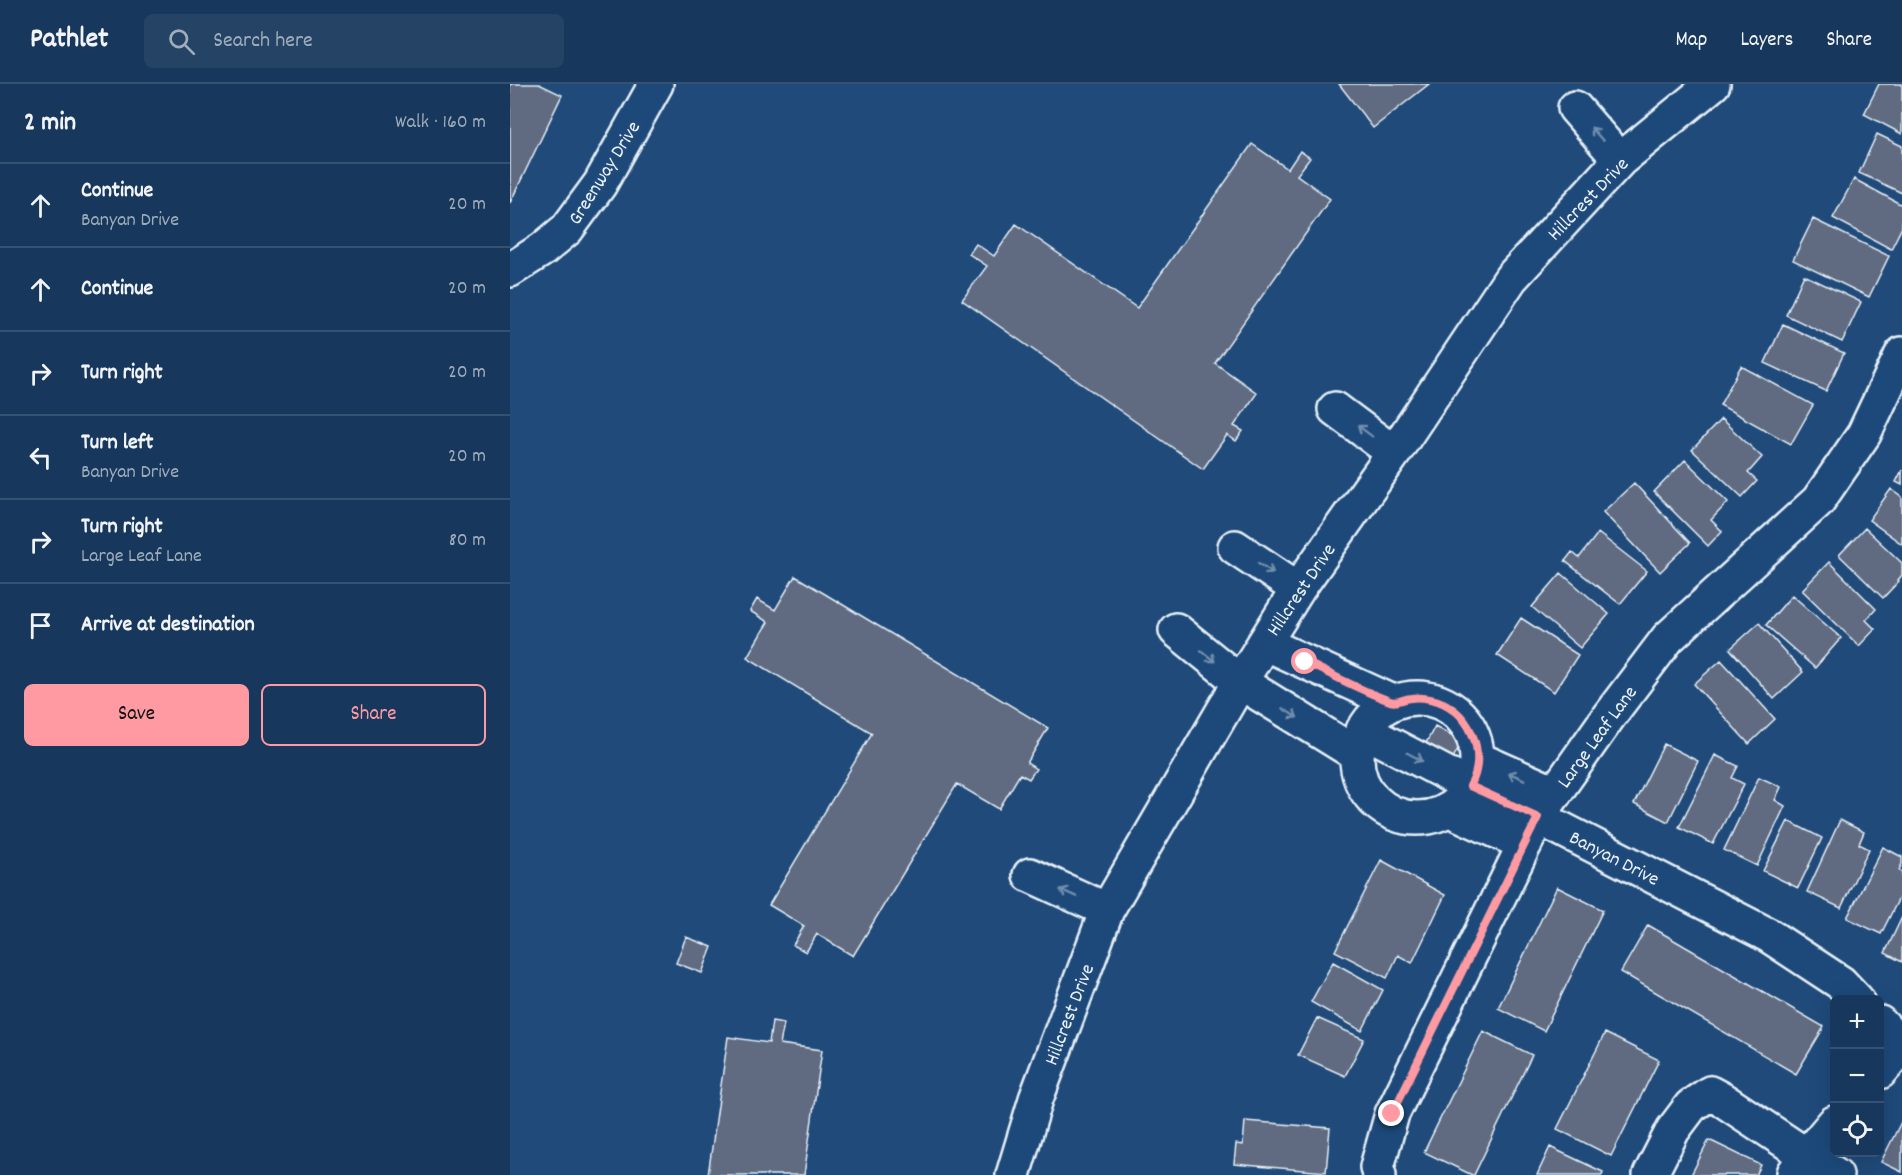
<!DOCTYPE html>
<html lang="en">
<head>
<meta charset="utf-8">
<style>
	body { margin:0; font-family:Dekko,sans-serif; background:#244365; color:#f1f3f6 }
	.controls { position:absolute; right:18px; bottom:18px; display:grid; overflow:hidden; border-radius:9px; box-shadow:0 6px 24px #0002 }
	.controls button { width:54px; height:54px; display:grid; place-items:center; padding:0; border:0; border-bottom:2px solid #365272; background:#17385c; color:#f1f3f6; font:30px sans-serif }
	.stop { position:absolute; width:18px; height:18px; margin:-14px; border:4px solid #ff9aa2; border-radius:50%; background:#fff }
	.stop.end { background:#ff9aa2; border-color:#fff; box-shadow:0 2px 6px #0008 }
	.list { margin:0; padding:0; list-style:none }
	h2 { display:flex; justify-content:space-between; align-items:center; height:78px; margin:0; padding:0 24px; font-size:26px }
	h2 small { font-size:20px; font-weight:400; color:#9eacbb }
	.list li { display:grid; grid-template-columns:39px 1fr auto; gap:18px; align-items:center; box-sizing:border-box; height:84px; padding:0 24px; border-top:2px solid #365272 }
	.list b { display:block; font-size:22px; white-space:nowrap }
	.list p { margin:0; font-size:20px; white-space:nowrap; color:#9eacbb }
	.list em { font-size:20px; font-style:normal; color:#9eacbb }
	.actions { display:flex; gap:12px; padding:18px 24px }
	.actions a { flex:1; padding:14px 0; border:2px solid #ff9aa2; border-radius:9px; text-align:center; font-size:21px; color:#ff9aa2 }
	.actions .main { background:#ff9aa2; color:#111 }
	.icon { flex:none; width:33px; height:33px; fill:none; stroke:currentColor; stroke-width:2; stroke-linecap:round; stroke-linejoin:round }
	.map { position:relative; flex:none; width:1392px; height:1091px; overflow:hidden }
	header { display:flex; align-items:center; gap:36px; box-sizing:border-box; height:84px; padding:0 30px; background:#17385c; border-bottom:2px solid #365272 }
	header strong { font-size:28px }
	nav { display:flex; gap:33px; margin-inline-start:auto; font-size:21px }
	.search { width:420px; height:54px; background:#244365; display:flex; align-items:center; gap:15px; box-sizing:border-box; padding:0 21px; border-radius:9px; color:#9eacbb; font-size:22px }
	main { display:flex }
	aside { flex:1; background:#17385c }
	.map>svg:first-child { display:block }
</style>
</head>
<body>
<header>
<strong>Pathlet</strong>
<div class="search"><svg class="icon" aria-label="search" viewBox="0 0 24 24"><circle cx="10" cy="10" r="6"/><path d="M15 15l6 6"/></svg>Search here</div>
<nav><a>Map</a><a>Layers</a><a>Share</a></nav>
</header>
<main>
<aside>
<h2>2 min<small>Walk · 160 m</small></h2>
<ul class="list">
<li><svg class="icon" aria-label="ahead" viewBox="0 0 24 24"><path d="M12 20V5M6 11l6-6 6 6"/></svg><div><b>Continue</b><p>Banyan Drive</p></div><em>20 m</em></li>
<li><svg class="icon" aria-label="ahead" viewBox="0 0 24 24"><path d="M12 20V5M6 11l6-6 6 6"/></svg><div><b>Continue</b></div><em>20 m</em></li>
<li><svg class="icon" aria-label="right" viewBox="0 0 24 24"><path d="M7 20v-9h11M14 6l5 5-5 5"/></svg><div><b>Turn right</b></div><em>20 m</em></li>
<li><svg class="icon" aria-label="left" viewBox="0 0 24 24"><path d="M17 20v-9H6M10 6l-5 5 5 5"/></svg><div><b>Turn left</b><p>Banyan Drive</p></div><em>20 m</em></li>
<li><svg class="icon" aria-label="right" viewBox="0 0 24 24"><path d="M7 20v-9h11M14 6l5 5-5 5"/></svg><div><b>Turn right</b><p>Large Leaf Lane</p></div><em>80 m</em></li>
<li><svg class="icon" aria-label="arrive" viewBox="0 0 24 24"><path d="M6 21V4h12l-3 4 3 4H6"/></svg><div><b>Arrive at destination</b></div></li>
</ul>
<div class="actions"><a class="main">Save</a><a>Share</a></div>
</aside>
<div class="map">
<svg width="1392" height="1091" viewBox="0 0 1392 1091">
	<rect width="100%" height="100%" fill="#1f4a7a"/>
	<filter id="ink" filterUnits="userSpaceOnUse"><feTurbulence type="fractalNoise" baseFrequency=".0167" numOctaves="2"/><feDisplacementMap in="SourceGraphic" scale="12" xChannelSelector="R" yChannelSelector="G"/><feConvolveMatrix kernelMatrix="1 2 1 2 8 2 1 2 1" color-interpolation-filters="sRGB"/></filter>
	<g filter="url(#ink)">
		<path fill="#616b81" stroke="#e8f1f8" stroke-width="1.5" d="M0,0H29L52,11L0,119Z
			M829,0H919L863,44Z
			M1369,0H1392V50L1354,30Z
			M1367,50L1392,62V109L1349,89Z
			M742,60L778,85L790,67L800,74L787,91L820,115L705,279L747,309L724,342L733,347L726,357L717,351L693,385L452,216L477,182L459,170L466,160L484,172L506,140L627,224Z
			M1344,95L1392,121V143L1381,165L1323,134Z
			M1303,135L1379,172L1359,213L1283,176Z
			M1294,191L1351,218L1332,258L1276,231Z
			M1273,240L1334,269L1316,307L1255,279Z
			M1231,282L1303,321L1281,360L1210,321Z
			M1211,335L1252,373L1238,389L1247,397L1232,413L1182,366Z
			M1175,376L1218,418L1201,436L1212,447L1198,462L1144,408Z
			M1392,386V401L1386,398Z
			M1124,399L1180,459L1150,488L1093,428Z
			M1381,405L1392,413V460L1359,436Z
			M1355,444L1392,479V491L1388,496L1389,497L1373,514L1329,471Z
			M1088,449L1137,487L1110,520L1055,477L1062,468L1069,474Z
			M1319,478L1366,525L1356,536L1365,545L1349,562L1292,506Z
			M1051,489L1099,530L1070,564L1022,523Z
			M285,492L538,644L517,679L526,685L519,695L510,690L489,725L447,700L343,872L307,850L296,868L283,861L294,842L259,821L362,649L237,573L258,538L240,527L247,515L265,526Z
			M1282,511L1331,554L1305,584L1256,541Z
			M1011,534L1068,571L1044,608L987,571Z
			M1249,539L1293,588L1264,615L1220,565Z
			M1211,576L1265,635L1239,660L1184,600Z
			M925,642L952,657L942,676L915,661Z
			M1154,660L1188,677L1158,738L1124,720Z
			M1205,671L1228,682L1222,694L1234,700L1203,760L1169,743Z
			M1249,693L1271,703L1265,716L1275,722L1247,782L1214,766Z
			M1330,736L1354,748L1349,760L1359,765L1331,824L1297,808Z
			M1278,737L1312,754L1288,804L1253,787Z
			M1373,763L1392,773V780L1389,786L1392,788V808L1371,850L1337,834Z
			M871,776L935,811L902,879L888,871L877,894L825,867Z
			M1047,803L1093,826L1034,947L988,924Z
			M1392,833V878L1375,869Z
			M1138,841L1314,943L1286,990L1111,888Z
			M176,853L202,863L192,889L166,879Z
			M823,878L873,906L852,947L801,918Z
			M807,934L854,955L835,992L788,971Z
			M262,937L274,939L270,960L312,966L294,1091H198L218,953L259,959Z
			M973,947L1022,971L964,1091H962L914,1068Z
			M1095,949L1149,976L1101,1072L1047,1045Z
			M1392,1036V1088L1371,1078Z
			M735,1037L820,1044L816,1088L724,1080L726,1060L733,1061Z
			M1199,1056L1251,1081L1246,1091H1181Z
			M1040,1063L1093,1088L1092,1091H1027Z"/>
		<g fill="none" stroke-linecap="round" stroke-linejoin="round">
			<defs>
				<path id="minor" d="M1065,24L1110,76
					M0,186L33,165L57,145L90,100L146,0
					M825,325L884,369
					M725,463L788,505
					M666,546L730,598L845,669
					M754,559L883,618
					M847 674a60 60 0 1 1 120 0a60 60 0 1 1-120 0Z
					M853,646L960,702L1028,733L1258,851L1331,899L1347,916
					M968,675L1045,709
					M940,726L1015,760
					M520,791L597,826
					M1370,939L1392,963
					M1370,988L1392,963
					M1284,1089L1296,1072L1324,1039
					M503,1091L526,1015L597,826L730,598L788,505L884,369L1001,194L1110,76L1203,0
					M869,1091L867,1083L882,1030L1028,733L1099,632L1158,554L1308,417L1354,350L1392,270
					M1140,1091L1163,1046L1181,1022L1200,1009L1213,1016L1326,1091"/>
			</defs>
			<use href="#minor" stroke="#e8f1f8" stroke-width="38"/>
			<use href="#minor" stroke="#1f4a7a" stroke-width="33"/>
		</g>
		<defs><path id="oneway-shaft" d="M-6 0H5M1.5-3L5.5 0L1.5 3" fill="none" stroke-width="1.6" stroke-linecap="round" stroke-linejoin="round" transform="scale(1.5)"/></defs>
		<g stroke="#6f8dac">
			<use href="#oneway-shaft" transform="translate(1087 50) rotate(-131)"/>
			<use href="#oneway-shaft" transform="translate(855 347) rotate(-143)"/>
			<use href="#oneway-shaft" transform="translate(756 484) rotate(33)"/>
			<use href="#oneway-shaft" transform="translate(698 572) rotate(39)"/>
			<use href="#oneway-shaft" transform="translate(780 629) rotate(32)"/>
			<use href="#oneway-shaft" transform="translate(905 673) rotate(28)"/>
			<use href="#oneway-shaft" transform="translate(1006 692) rotate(-156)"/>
			<use href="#oneway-shaft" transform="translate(558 809) rotate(-156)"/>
		</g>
	</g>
	<g fill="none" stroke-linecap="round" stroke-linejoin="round" filter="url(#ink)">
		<path stroke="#ff9aa2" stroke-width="8" d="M795,578C823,591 851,607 880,617C887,620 894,614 902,614C907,613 915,614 920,615C959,622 979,670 960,702L1028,733L882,1030"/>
	</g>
	<g text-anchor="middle" stroke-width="6" stroke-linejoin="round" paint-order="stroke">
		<g font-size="20" fill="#e8f1f8" stroke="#1f4a7a">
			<text transform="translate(93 88) rotate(-58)" y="7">Greenway Drive</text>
			<text transform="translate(1077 114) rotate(-46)" y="7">Hillcrest Drive</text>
			<text transform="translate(790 505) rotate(-56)" y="7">Hillcrest Drive</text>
			<text transform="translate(1086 652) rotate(-54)" y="7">Large Leaf Lane</text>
			<text transform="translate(1105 773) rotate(27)" y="7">Banyan Drive</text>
			<text transform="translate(558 930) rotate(-69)" y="7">Hillcrest Drive</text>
		</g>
	</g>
</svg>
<div class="controls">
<button>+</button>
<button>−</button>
<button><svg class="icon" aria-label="locate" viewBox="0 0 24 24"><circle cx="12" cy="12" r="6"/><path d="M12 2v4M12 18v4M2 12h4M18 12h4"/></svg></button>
</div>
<div class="stop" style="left:795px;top:578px"></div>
<div class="stop end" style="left:882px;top:1030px"></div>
</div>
</main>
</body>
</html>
